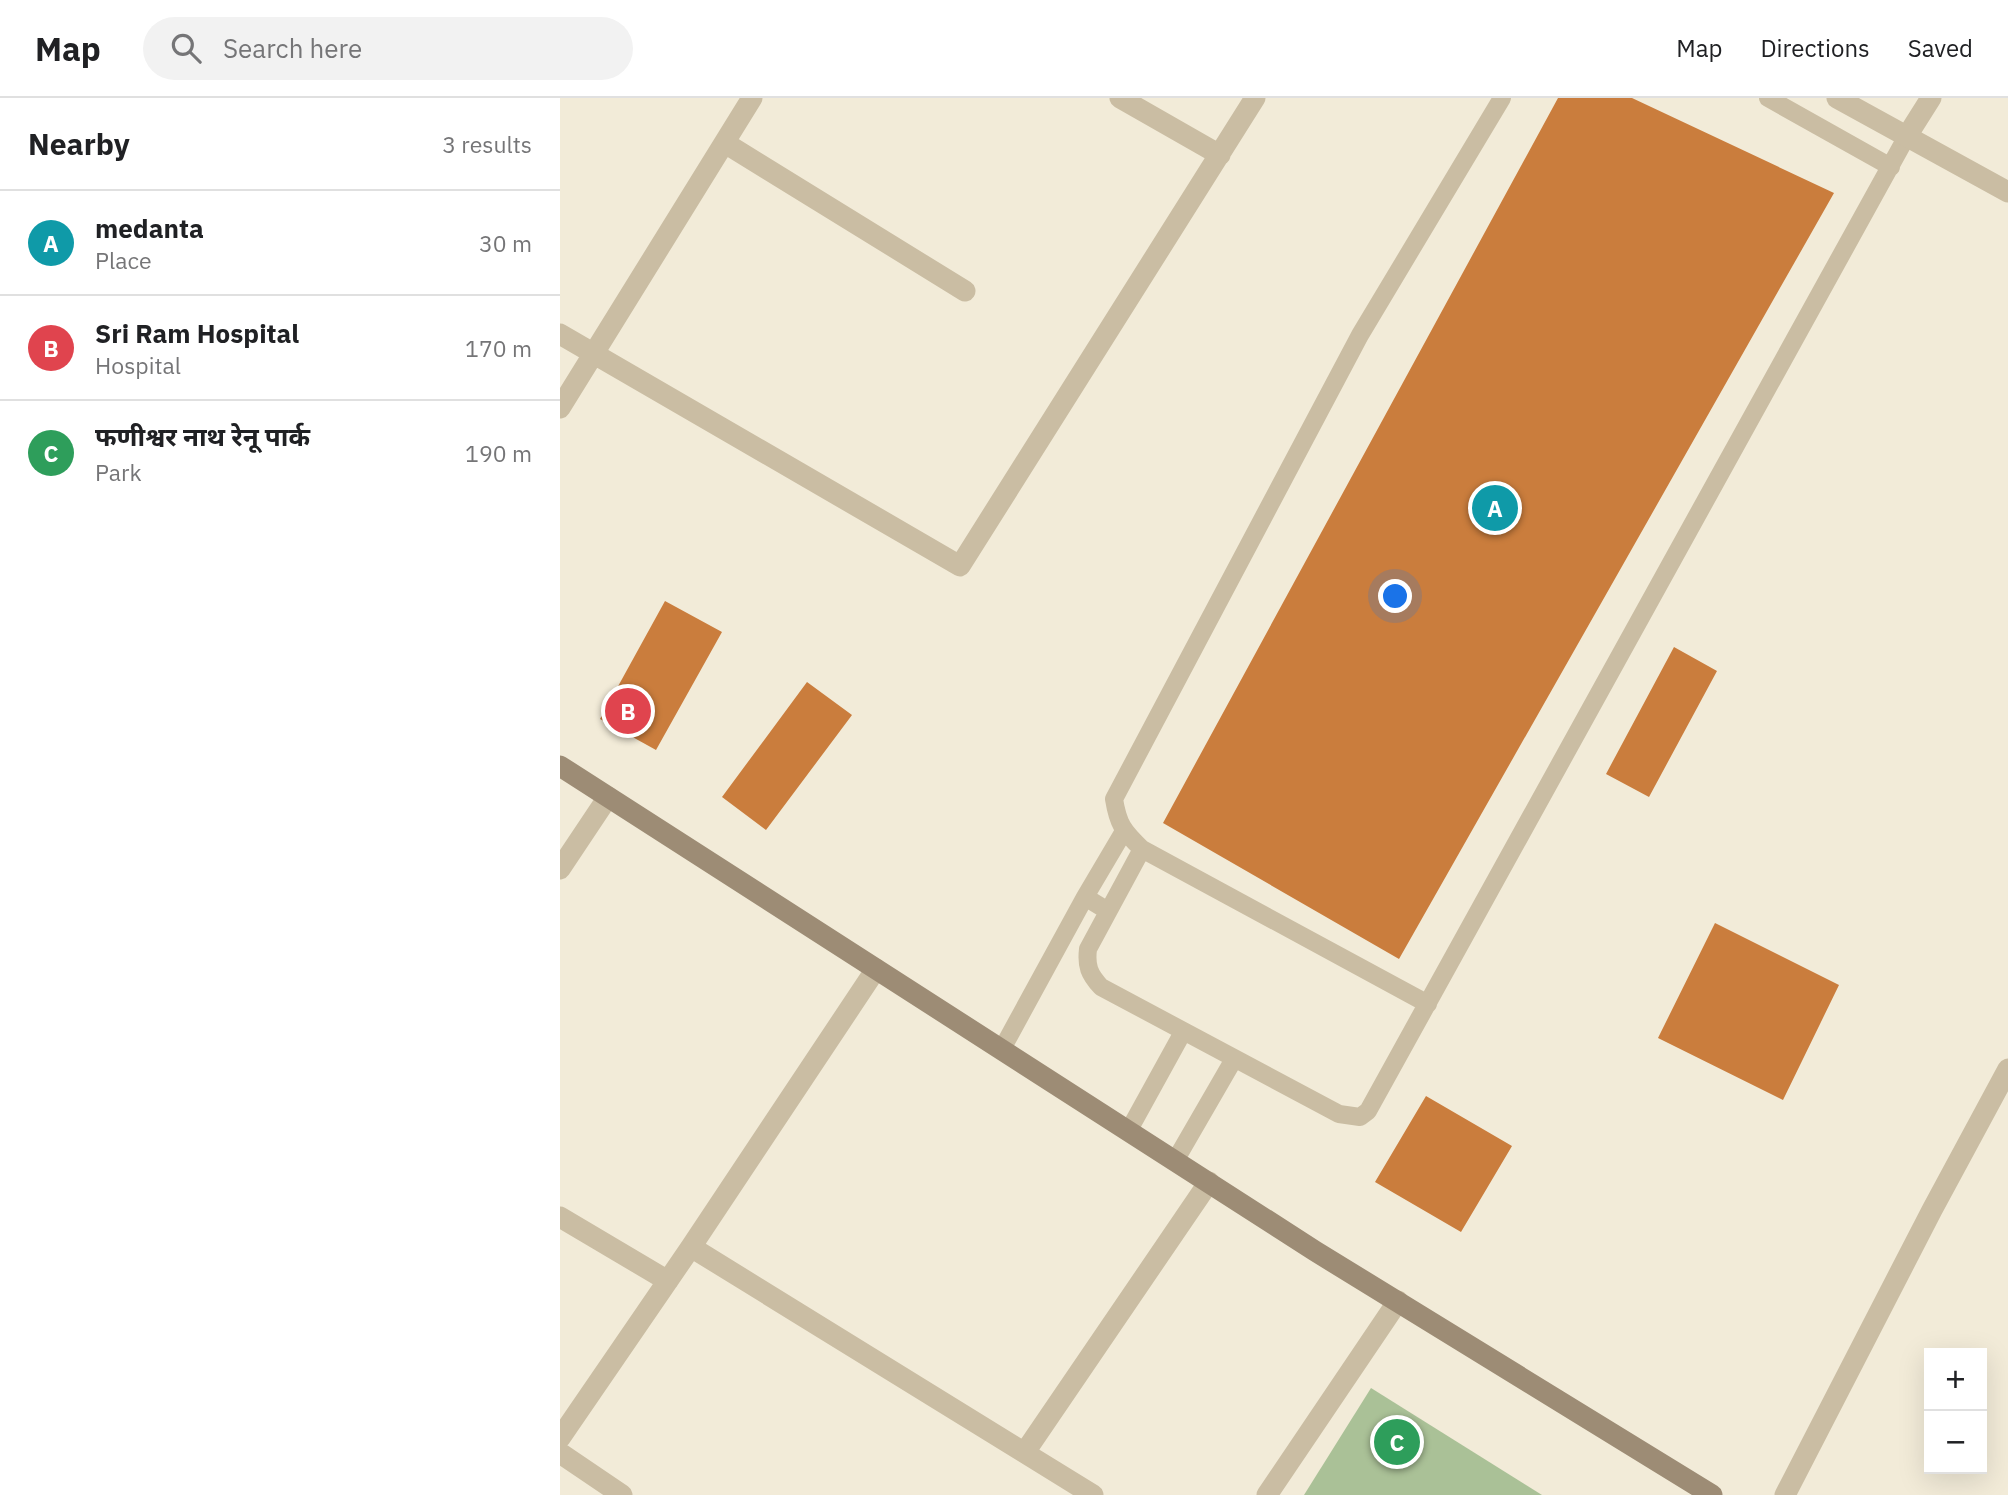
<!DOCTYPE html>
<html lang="en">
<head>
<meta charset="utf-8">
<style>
	body { margin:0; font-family:"IBM Plex Sans","Noto Sans Devanagari",sans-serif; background:#f2f2f2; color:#202124 }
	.controls { position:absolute; right:21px; bottom:21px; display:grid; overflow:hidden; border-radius:0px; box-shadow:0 7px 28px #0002 }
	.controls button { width:63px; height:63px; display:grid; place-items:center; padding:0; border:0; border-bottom:2px solid #e0e0e0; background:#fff; color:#202124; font:35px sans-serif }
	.you { position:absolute; left:836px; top:499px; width:24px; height:24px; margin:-18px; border:5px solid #fff; border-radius:50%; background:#1a73e8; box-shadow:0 0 0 10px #1a73e833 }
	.badge { display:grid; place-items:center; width:46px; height:46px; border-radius:50%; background:#2563eb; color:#fff; font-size:23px; font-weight:700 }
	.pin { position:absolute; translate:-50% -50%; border:4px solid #fff; box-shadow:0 2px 7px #0006 }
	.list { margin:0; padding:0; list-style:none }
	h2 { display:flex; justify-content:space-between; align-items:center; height:91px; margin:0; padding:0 28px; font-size:30px }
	h2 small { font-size:23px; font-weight:400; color:#757577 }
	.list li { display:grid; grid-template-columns:46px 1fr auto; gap:21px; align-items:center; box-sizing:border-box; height:105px; padding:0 28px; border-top:2px solid #e0e0e0 }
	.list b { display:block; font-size:26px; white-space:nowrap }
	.list p { margin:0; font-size:23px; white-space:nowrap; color:#757577 }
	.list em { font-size:23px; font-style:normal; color:#757577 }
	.icon { flex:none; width:38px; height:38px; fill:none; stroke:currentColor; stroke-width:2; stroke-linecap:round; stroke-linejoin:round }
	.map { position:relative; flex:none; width:1448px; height:1397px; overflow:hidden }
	header { display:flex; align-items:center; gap:42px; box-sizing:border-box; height:98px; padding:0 35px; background:#fff; border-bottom:2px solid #e0e0e0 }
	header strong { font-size:33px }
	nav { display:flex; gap:38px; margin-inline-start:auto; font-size:24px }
	.search { width:490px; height:63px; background:#f2f2f2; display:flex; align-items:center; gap:18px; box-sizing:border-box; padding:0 24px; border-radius:38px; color:#757577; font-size:26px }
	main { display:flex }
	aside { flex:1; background:#fff }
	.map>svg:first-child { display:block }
</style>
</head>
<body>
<header>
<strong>Map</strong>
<div class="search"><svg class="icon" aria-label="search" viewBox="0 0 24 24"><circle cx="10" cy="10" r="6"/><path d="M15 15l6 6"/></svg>Search here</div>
<nav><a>Map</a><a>Directions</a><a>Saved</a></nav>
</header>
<main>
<aside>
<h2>Nearby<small>3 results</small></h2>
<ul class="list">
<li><span class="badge" style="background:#0f9aa8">A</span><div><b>medanta</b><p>Place</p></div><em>30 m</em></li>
<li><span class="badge" style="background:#e0444e">B</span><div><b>Sri Ram Hospital</b><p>Hospital</p></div><em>170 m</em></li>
<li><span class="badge" style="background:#2e9e5b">C</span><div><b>फणीश्वर नाथ रेनू पार्क</b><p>Park</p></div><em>190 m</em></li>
</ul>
</aside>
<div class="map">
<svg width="1448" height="1397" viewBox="0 0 1448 1397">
	<rect width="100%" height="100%" fill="#f2ebd8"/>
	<path fill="#aac197" d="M811,1290L982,1397H744Z"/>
	<path fill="#ca7d3d" d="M998,0H1072L1274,95L839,861L603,725Z
		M105,503L162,534L96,652L40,621Z
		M1114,549L1157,573L1089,699L1046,676Z
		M247,584L292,617L206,732L162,699Z
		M1155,825L1279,887L1223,1002L1098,940Z
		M866,998L952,1048L901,1134L815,1084Z"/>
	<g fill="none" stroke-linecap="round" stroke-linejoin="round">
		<path stroke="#cabda3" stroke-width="18" d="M1208,0L1331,69
			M582,751L528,851C526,868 529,876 541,889L779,1016L800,1019L808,1013L1347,38
			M548,813L525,799L564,733
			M868,906L582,751C563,733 558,726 554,701L800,237L942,0
			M442,951L525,799
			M569,1032L623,934
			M615,1063L674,961"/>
		<path stroke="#cabda3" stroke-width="21" d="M560,0L660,57
			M1277,0L1448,94
			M1347,38L1371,0
			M165,45L405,193
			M0,236L400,468L695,0
			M0,310L192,0
			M0,771L48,699
			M0,1119L108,1183
			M131,1149L533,1397
			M0,1340L131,1149L316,871
			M465,1354L649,1084
			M0,1355L62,1397
			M707,1397L838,1203
			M1225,1397L1372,1112L1448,971"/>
		<path stroke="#9d8c75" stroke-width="21" d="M0,668L755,1153L1152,1397"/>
	</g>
</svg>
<div class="controls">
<button>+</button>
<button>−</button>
</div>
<div class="you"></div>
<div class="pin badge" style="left:935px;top:410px;background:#0f9aa8">A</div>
<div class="pin badge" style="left:68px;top:613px;background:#e0444e">B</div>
<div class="pin badge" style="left:837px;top:1344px;background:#2e9e5b">C</div>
</div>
</main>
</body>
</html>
